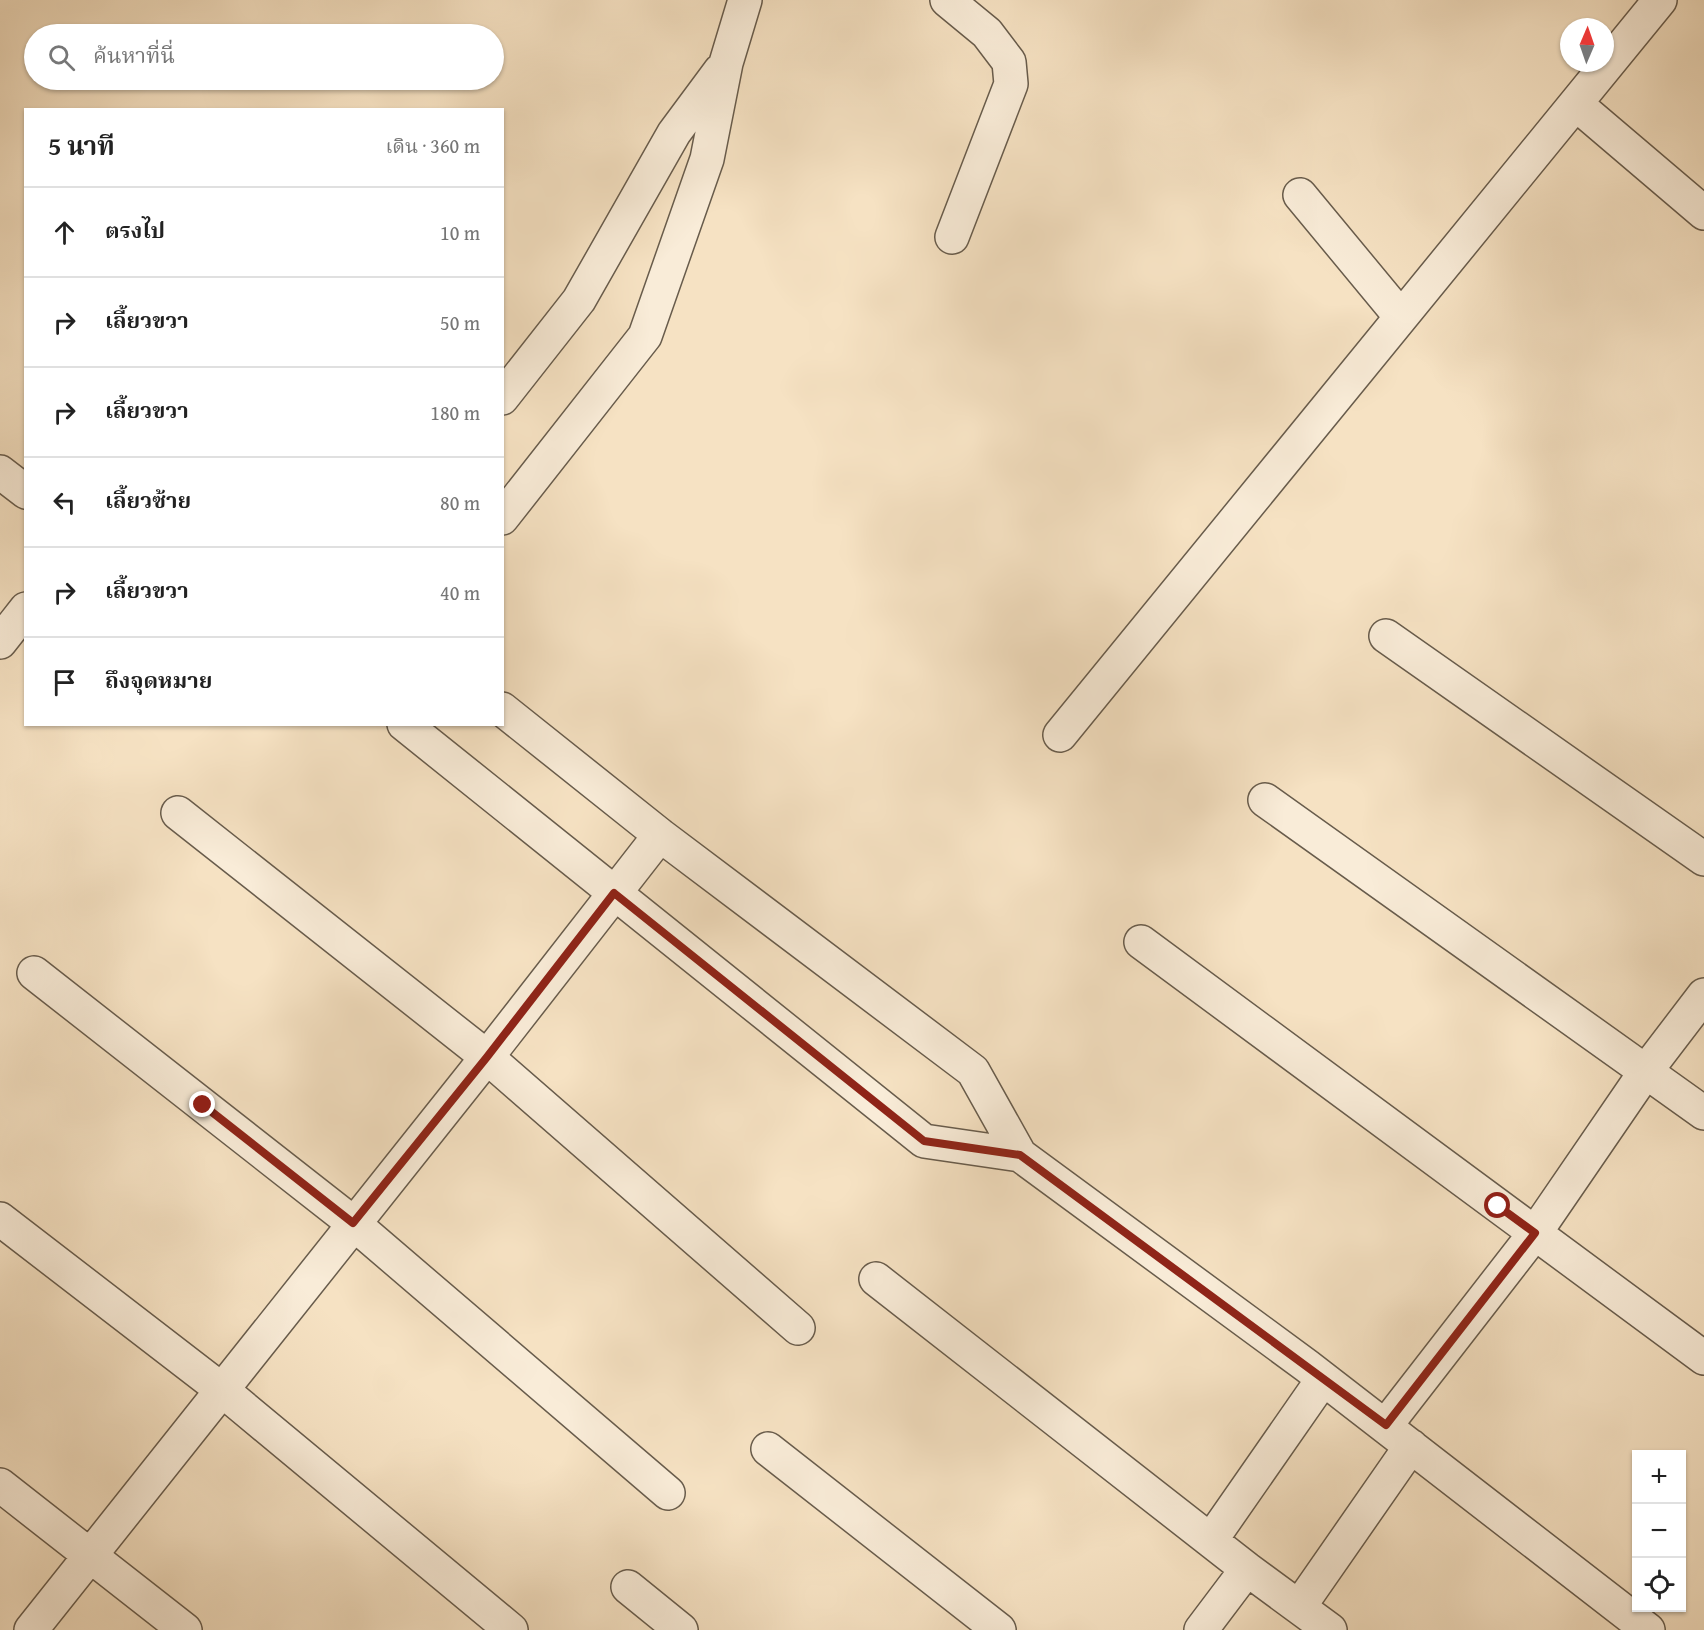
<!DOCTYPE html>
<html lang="th">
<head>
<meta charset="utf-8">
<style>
	body { margin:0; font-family:"Gentium Book Plus","Noto Serif Thai",serif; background:#f6f6f6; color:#222 }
	.controls { position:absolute; right:18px; bottom:18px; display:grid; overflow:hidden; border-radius:0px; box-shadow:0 2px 4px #0004 }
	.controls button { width:54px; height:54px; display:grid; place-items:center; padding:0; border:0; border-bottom:2px solid #e0e0e0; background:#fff; color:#222; font:30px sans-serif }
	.compass { position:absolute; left:1560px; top:18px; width:54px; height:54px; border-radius:50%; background:#fff; box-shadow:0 2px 4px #0004; rotate:2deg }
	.stop { position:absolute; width:18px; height:18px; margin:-14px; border:4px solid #8f2418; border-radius:50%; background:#fff }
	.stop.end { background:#8f2418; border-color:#fff; box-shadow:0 2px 6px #0008 }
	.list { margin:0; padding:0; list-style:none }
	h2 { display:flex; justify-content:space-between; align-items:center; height:78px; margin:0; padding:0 24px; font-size:26px }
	h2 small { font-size:20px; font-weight:400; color:#767676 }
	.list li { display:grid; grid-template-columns:39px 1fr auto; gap:18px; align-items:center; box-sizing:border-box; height:90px; padding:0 24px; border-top:2px solid #e0e0e0 }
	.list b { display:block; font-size:22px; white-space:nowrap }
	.list em { font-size:20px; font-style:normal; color:#767676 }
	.icon { flex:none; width:33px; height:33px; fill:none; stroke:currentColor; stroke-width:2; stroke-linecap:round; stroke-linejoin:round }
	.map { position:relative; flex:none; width:1704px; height:1630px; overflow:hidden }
	.search { position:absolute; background:#fff; box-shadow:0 2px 4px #0004; left:24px; top:24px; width:480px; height:66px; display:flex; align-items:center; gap:15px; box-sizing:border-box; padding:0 21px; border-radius:33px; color:#767676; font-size:22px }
	.panel { position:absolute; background:#fff; box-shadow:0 2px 4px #0004; left:24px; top:108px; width:480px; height:618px; border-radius:0px }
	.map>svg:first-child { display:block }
</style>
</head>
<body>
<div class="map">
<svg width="1704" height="1630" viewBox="0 0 1704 1630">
	<rect width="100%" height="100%" fill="#f6e2c3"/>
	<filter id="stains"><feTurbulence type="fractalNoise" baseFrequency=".00333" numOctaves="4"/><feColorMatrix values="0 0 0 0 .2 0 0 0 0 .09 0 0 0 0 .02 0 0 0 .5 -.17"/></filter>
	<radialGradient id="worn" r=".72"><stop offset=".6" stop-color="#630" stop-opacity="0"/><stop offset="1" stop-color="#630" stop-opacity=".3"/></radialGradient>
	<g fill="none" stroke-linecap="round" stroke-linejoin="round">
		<defs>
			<path id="street" d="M947,0L987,33L1009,62L1011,84L952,237
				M1576,104L1704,213
				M1300,195L1401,317
				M502,398L579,300L674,133L720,71
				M0,472L26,492
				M502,518L645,336L707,159L726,63L745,0
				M1386,636L1704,859
				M0,642L26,609
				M502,709L660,835L973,1071L1020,1155L1307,1366L1648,1630
				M404,724L924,1141L1020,1155
				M1060,735L1660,0
				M1265,800L1704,1113
				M178,813L487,1057L798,1328
				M1141,942L1704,1358
				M34,973L353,1223L668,1493
				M0,1219L222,1390L511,1630
				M876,1279L1247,1569L1330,1630
				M1386,1425L1535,1233L1646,1071L1704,995
				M768,1449L999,1630
				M0,1485L185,1630
				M1211,1540L1323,1379
				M628,1587L681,1630
				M1299,1607L1411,1446
				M31,1630L487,1057L660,835
				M1201,1630L1247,1569"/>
		</defs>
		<use href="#street" stroke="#685c4c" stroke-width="36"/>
		<use href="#street" stroke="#f9ecd8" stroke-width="33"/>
	</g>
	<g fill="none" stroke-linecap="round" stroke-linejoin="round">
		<path stroke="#8f2418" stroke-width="8" d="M203,1105L353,1223L487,1057L614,893L924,1141L1020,1155L1386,1425L1535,1233L1498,1206"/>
	</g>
	<rect width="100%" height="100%" filter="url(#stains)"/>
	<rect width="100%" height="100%" fill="url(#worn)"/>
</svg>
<div class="controls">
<button>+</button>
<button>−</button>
<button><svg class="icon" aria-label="locate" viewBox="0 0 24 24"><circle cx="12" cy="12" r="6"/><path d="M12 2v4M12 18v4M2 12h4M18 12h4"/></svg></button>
</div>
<svg class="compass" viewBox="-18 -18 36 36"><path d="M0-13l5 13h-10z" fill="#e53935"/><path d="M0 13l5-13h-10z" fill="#767676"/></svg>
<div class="stop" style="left:1498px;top:1206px"></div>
<div class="stop end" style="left:203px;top:1105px"></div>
<div class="search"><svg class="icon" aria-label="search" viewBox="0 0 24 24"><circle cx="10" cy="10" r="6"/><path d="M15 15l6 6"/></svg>ค้นหาที่นี่</div>
<section class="panel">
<h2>5 นาที<small>เดิน · 360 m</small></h2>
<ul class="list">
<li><svg class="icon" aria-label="ahead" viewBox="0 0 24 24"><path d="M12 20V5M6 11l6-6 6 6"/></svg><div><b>ตรงไป</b></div><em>10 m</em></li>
<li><svg class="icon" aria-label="right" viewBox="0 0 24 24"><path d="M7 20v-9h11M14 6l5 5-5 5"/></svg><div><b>เลี้ยวขวา</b></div><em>50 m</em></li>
<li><svg class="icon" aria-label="right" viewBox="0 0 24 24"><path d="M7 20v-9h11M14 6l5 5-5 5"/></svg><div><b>เลี้ยวขวา</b></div><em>180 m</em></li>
<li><svg class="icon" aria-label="left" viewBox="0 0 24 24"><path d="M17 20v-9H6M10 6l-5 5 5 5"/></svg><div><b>เลี้ยวซ้าย</b></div><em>80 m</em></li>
<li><svg class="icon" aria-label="right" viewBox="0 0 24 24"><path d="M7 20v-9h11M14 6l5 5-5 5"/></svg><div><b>เลี้ยวขวา</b></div><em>40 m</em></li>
<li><svg class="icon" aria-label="arrive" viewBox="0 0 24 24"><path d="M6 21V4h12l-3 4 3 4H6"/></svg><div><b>ถึงจุดหมาย</b></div></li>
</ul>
</section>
</div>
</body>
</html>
